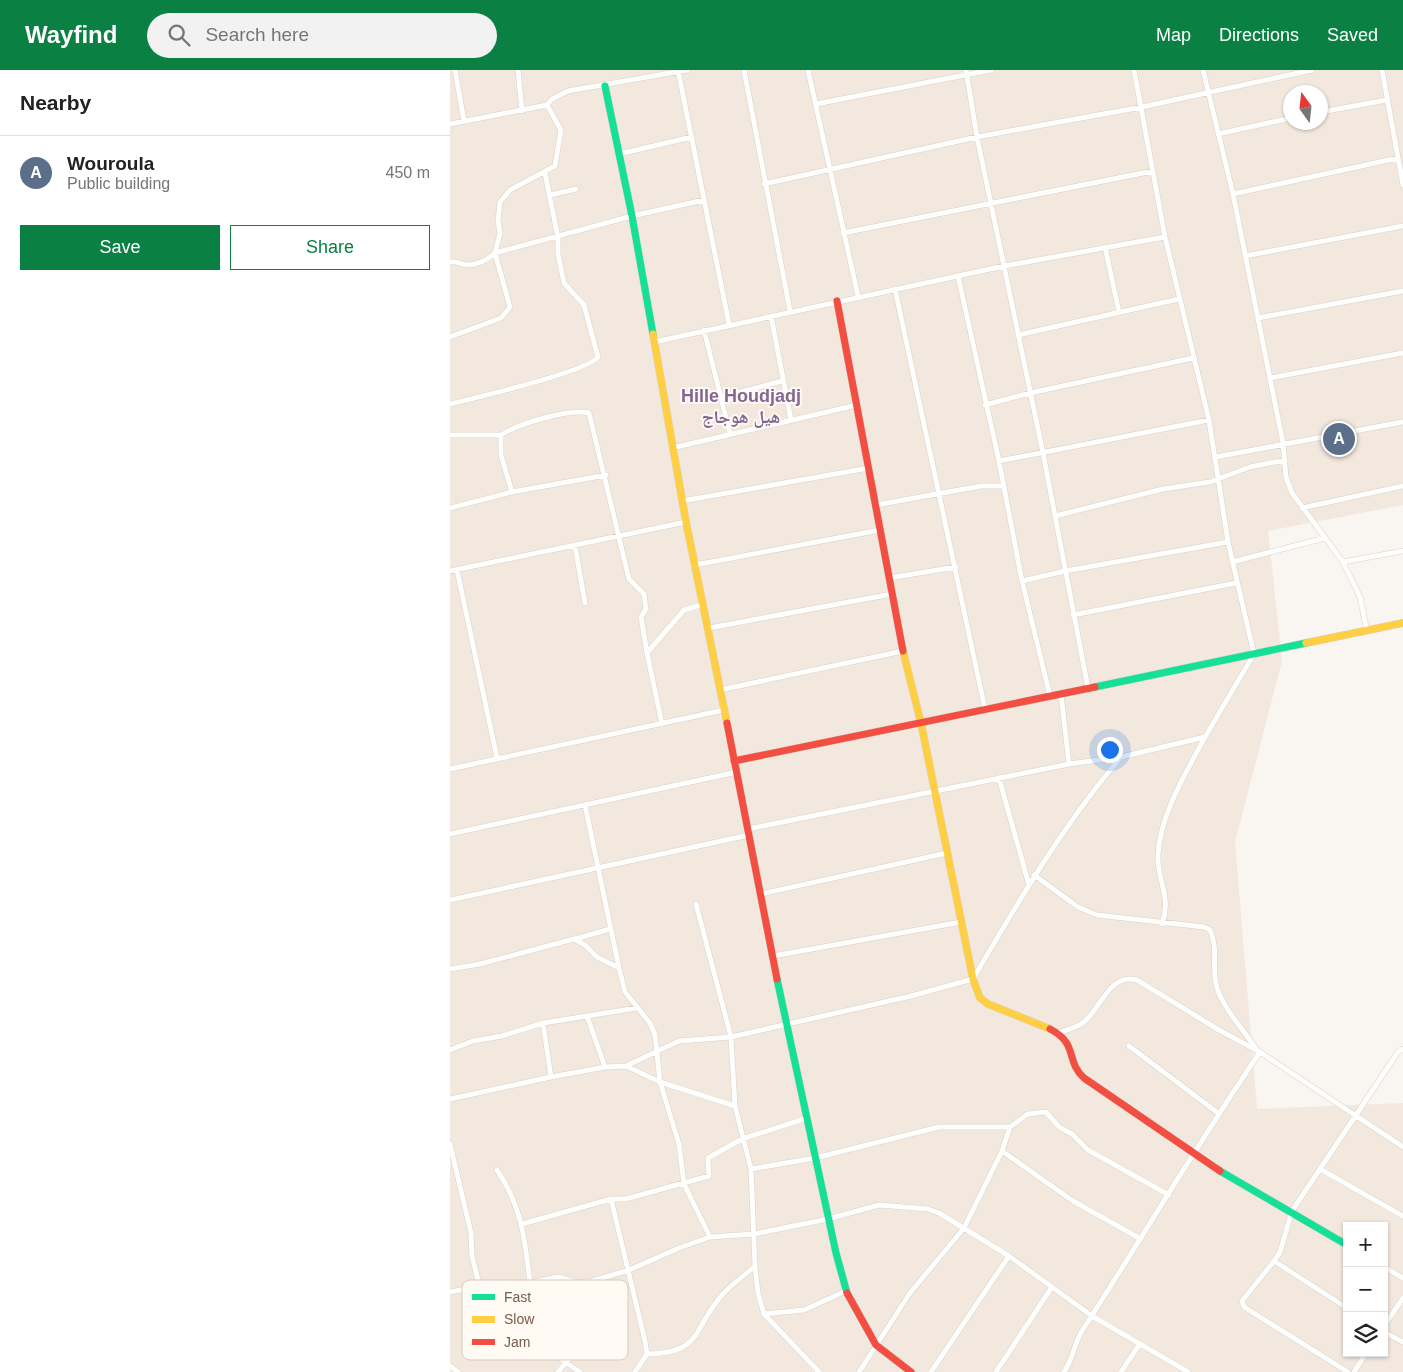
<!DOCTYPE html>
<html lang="en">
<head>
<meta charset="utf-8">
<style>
	body { margin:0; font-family:Helvetica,"Noto Naskh Arabic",sans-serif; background:#f2f2f2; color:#222 }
	.controls { position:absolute; right:15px; bottom:15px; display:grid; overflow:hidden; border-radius:0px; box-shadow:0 1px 4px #0004 }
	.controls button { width:45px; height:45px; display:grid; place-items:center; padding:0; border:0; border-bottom:1px solid #e0e0e0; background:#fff; color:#222; font:25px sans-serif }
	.compass { position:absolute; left:833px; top:15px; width:45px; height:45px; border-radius:50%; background:#fff; box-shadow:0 1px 4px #0004; rotate:345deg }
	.you { position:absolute; left:659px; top:679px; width:18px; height:18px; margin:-12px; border:4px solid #fff; border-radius:50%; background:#1a73e8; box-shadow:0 0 0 8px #1a73e833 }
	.badge { display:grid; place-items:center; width:32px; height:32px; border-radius:50%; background:#0b8043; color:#fff; font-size:16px; font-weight:700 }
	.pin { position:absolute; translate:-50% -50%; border:2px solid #fff; box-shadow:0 1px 5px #0006 }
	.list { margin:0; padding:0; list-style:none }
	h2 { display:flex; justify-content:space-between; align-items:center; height:65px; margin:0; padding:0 20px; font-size:21px }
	h2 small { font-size:16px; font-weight:400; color:#767676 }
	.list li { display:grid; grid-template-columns:32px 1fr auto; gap:15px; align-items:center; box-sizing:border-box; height:75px; padding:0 20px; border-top:1px solid #e0e0e0 }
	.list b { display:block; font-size:19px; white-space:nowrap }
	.list p { margin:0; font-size:16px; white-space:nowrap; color:#767676 }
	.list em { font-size:16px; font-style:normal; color:#767676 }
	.actions { display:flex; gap:10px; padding:15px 20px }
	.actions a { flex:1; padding:11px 0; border:1px solid #0b8043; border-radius:0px; text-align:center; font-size:18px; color:#0b8043 }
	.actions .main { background:#0b8043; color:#fff }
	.icon { flex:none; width:28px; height:28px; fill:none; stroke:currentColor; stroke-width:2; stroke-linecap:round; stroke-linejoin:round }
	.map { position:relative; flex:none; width:953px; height:1302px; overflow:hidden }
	header { display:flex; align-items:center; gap:30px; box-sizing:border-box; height:70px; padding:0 25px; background:#0b8043; color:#fff }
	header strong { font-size:24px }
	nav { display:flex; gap:28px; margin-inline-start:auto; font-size:18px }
	.search { width:350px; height:45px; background:#f2f2f2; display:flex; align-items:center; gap:12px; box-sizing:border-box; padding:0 18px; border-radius:28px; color:#767676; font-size:19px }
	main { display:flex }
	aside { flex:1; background:#fff }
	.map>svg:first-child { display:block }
</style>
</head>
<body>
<header>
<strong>Wayfind</strong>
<div class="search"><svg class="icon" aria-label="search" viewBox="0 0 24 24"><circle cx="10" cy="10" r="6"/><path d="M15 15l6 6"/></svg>Search here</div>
<nav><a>Map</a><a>Directions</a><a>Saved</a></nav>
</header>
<main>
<aside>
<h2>Nearby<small></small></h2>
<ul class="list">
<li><span class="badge" style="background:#5c6f8a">A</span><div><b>Wouroula</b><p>Public building</p></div><em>450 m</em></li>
</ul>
<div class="actions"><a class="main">Save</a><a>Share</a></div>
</aside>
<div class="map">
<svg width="953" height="1302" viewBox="0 0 953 1302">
	<rect width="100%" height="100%" fill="#f9f5f0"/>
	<path fill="#f2e8de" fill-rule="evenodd" d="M0,0H953V435L818,461L832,591L785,772L807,1039L953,1033V1302H0ZM841,22H871V52H841ZM897,1156H934V1283H897Z"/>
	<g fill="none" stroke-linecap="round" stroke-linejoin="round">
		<defs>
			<path id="street" d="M5,0L14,51
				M68,0L72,41
				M228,0L279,254
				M294,0L340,241
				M358,0L408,226
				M516,0L527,67L593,383L638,618
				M753,0L783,124L833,373L836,407L842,423L893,492L910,527L917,561
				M932,0L953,115
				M366,34L541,0
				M871,42L937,30
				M0,54L97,35L102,29L118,21L237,0
				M768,64L841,48
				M169,84L242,67
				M314,114L527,67L692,37L862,0
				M783,124L948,88
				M100,125L126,119
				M393,163L703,101
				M655,177L669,242
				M795,186L953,156
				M0,192C7,191 10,194 17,195C27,195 38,190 45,183L182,146L254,130
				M508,206L549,391L572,511L600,626
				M445,219L535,639
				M321,246L341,350
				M808,248L953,221
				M254,260L280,364
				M568,265L729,229
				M0,267L51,248L60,237L45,183L50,163L48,151L50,132L60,120L105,96L111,60L97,35
				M204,272L554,196L715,167
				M820,308L953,283
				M271,327L332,311
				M0,334C25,328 136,302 148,287L134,235L114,213L108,184V168L95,103
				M535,335L580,323L743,288
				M0,365H51
				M222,378L407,335
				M766,387L953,352
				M549,391L759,350
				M62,422L51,385V365C68,354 120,338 139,343L179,509L194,524L196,539L191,547L197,583
				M232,431L419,398
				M426,435L531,416H553
				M0,438L62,422L156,405
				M852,438L953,416
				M605,446L713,419L760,412L800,397L835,390
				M125,476L135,533
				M782,492L875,468
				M893,492L953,481
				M245,495L430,460
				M7,500L47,688
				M0,501L236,452
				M439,508L506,497
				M572,511L615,501L778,472
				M623,545L786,513
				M259,558L442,524
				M270,620L453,581
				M611,624L619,694
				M212,654L197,583L234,540L254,534
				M0,699L274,640
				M549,708L579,815
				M135,735L169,898
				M298,759L619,694L671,687L755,667L804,584L778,472L759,350L715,167L684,0
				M0,764L287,702
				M584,805L628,837L647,845L754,857L760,860C769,879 761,899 767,918C775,941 794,960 807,980
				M311,824L497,783
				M0,830L299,765
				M246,834L281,967L285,1036L301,1099L305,1196L308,1223L314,1244L369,1302
				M712,854C722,827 707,811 708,785C710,744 736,703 755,667
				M125,869L160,859
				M323,886L511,852
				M0,899L30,894L124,869L135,875L147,887L169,898L175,922L200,953L205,965L210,1012L229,1074L234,1114L260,1167
				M137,946L155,997
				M93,953L101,1007
				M607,963C616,960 628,958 635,951C651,937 660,903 687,910L769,960L810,982L953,1077
				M679,976L768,1043
				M0,980L23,971L52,966L93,953L187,938
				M176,996L210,1012L285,1036
				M0,1029L101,1007L155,997L176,996L229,971L281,967L461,926L523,909C568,832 613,755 671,687
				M560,1057L552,1081L623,1131L691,1169
				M0,1074L21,1163L22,1186L30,1218L47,1239L72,1262L130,1302
				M301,1099L365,1088L489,1057H560L578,1044L596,1042L609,1057L622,1064L638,1080L719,1125
				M870,1099L953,1146
				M47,1100C72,1137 75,1170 80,1213
				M161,1129L195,1271L197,1284L185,1302
				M72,1154L161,1129H176L259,1106L258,1088L292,1069L357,1048
				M824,1191L897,1238
				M934,1197L953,1208
				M0,1222L46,1213H80L108,1207L128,1213L142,1211L179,1200L229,1178L260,1167L304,1164L378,1149L429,1135L478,1139L489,1143L559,1186L642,1246L738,1302
				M314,1244L354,1240L396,1221
				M934,1256L953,1228
				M934,1262L953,1272
				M197,1284C254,1283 242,1258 273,1224C282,1214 295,1205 305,1196
				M0,1296L8,1302
				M108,1302L158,1245
				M409,1302L460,1223L514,1158L552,1081
				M481,1302L559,1186
				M546,1302L602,1217
				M614,1302C623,1289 624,1274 632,1261C692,1168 748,1073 810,982
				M671,1302L689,1275
				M898,1302L794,1237L792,1231L824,1191L830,1182L842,1141L948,982L953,979
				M904,1302L916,1283"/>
			<path id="fast" d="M155,16L182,146L203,264
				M645,617L856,573
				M327,909L386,1183L397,1223
				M770,1101L897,1175"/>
			<path id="slow" d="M203,264L236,452L277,653
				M856,573L953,553
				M453,581L471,653L523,909L530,928L538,934L600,959"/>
			<path id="jam" d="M387,231L453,581
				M277,653L327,909
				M284,691L645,617
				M600,959C629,974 615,991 634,1008L770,1101
				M397,1223L426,1275L461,1302"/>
		</defs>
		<use href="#street" stroke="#d7d1cb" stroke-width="6"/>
		<use href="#fast" stroke="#d9d2cb" stroke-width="8"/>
		<use href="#slow" stroke="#d9d2cb" stroke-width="8"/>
		<use href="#jam" stroke="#d9d2cb" stroke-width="8"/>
		<use href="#street" stroke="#fefefd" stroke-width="5"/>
		<use href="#fast" stroke="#16e098" stroke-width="7"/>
		<use href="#slow" stroke="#ffcf43" stroke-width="7"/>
		<use href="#jam" stroke="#f24e42" stroke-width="7"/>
	</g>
	<g text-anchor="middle" stroke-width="4" stroke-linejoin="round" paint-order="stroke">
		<g font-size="18" font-weight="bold" fill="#846695" stroke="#fffaf3">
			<text x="291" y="332">Hille Houdjadj<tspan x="291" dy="21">هيل هوجاج</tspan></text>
		</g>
	</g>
	<rect x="12" y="1210" width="166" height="80" rx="8" fill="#fffaf3" stroke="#d7cbc1" stroke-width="1"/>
	<rect x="22" y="1224" width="23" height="6" fill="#16e098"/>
	<rect x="22" y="1246" width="23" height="7" fill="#ffcf43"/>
	<rect x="22" y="1269" width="23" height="6" fill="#f24e42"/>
	<g font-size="14" fill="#7a5c4d">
		<text x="54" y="1232">Fast</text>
		<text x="54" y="1254">Slow</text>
		<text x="54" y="1277">Jam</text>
	</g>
</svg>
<div class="controls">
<button>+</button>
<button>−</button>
<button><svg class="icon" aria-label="layers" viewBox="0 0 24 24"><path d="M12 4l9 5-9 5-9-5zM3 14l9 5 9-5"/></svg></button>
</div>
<svg class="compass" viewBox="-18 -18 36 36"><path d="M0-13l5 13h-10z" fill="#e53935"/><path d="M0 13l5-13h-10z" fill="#767676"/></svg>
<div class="you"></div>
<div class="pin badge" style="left:889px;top:369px;background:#5c6f8a">A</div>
</div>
</main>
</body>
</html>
